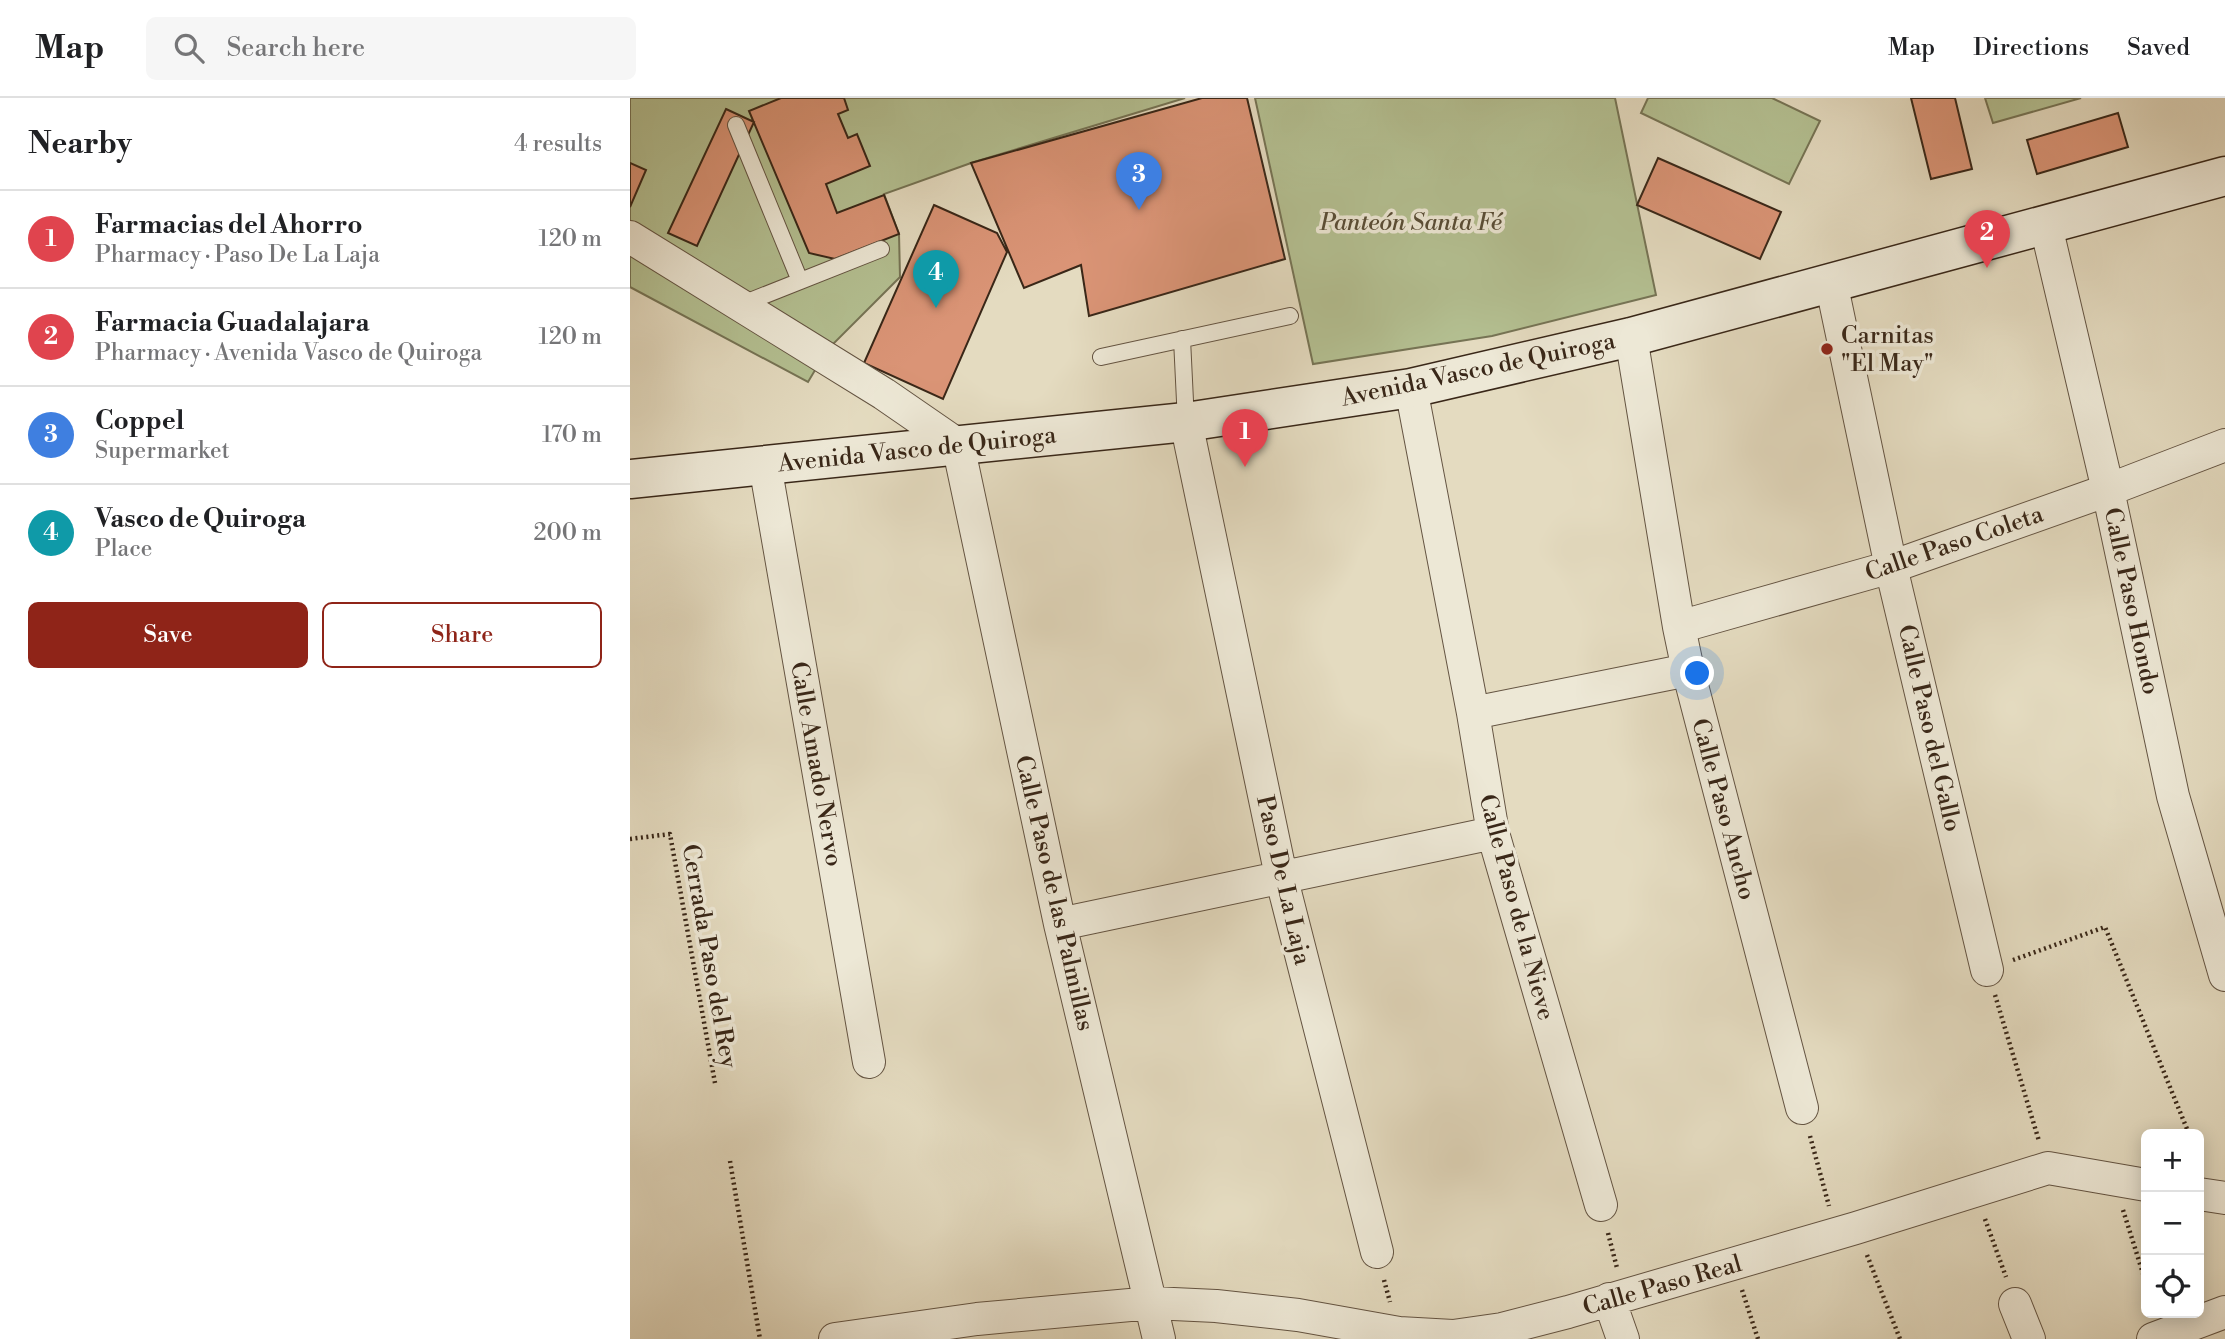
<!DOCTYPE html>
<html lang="en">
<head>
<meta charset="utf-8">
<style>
	body { margin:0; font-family:"Libre Bodoni",serif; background:#f6f6f6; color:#202124 }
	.controls { position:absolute; right:21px; bottom:21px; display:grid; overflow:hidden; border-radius:10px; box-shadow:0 4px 18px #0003 }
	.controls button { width:63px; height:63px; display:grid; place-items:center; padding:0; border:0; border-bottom:2px solid #e0e0e0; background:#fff; color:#202124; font:35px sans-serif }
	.you { position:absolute; left:1068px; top:576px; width:24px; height:24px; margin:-18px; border:5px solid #fff; border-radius:50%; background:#1a73e8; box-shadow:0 0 0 10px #1a73e833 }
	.badge { display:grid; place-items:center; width:46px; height:46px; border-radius:50%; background:#8f2418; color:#fff; font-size:23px; font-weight:700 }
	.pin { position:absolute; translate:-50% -58px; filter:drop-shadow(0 2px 4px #0008) }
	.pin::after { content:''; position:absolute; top:37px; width:24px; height:21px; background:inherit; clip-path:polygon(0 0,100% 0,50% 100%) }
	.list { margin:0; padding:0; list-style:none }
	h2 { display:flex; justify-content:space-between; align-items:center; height:91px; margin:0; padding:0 28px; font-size:30px }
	h2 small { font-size:23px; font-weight:400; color:#757577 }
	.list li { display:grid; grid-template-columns:46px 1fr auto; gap:21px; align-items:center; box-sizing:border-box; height:98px; padding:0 28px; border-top:2px solid #e0e0e0 }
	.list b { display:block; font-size:26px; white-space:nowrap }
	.list p { margin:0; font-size:23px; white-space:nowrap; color:#757577 }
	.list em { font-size:23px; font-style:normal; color:#757577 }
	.actions { display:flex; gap:14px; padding:21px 28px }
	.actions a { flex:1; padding:16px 0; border:2px solid #8f2418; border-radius:10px; text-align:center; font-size:24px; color:#8f2418 }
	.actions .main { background:#8f2418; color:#fff }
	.icon { flex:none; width:38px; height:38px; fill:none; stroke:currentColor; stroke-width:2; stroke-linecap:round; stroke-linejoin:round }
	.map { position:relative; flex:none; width:1595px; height:1241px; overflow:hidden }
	header { display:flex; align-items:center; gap:42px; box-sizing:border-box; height:98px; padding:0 35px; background:#fff; border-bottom:2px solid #e0e0e0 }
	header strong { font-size:33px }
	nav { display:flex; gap:38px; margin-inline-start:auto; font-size:24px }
	.search { width:490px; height:63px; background:#f6f6f6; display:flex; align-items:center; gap:18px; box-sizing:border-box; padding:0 24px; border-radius:10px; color:#757577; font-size:26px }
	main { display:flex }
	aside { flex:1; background:#fff }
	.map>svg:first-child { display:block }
</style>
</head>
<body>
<header>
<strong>Map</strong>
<div class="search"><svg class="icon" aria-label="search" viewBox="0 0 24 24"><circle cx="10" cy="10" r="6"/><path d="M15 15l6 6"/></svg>Search here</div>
<nav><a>Map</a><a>Directions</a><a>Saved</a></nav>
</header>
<main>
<aside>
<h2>Nearby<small>4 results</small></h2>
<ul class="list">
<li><span class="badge" style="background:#e0444e">1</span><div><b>Farmacias del Ahorro</b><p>Pharmacy · Paso De La Laja</p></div><em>120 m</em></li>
<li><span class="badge" style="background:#e0444e">2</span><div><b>Farmacia Guadalajara</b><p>Pharmacy · Avenida Vasco de Quiroga</p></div><em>120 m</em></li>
<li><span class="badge" style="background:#3f7fe0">3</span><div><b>Coppel</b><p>Supermarket</p></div><em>170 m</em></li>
<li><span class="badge" style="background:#0f9aa8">4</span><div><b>Vasco de Quiroga</b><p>Place</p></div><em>200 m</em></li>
</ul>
<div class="actions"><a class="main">Save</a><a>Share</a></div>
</aside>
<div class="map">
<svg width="1595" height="1241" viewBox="0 0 1595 1241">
	<rect width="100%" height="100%" fill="#e4dbc0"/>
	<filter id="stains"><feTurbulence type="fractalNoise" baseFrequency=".00286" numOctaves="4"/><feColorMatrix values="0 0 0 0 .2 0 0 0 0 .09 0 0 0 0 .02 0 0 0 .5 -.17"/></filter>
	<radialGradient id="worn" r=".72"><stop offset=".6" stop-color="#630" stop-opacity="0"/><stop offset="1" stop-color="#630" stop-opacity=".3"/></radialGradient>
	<path fill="#b4c092" stroke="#767455" stroke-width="2" d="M0,0H555L341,65L254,96L269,136L270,179L197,252L178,284L0,189Z
		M625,0H985L1026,197L862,238L683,266Z
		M1018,0H1142L1190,23L1159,86L1011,15Z
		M1355,0H1451L1363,25Z"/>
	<path fill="#da9476" stroke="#392718" stroke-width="2" d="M151,0H214L218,12L208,16L218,40L227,36L240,68L196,86L207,115L254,97L269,136L205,161L179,155L119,13Z
		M572,0H617L655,161L459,218L451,167L394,190L341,65Z
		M1281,0H1325L1342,71L1301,81Z
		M96,11L124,24L67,148L38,135Z
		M1488,15L1498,49L1407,76L1397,42Z
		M1028,60L1151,114L1130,161L1007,107Z
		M0,65L16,72L0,109Z
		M304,107L367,135L377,154L313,301L234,265Z"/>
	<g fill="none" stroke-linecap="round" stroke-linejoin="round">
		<defs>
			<path id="service" d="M106,27L170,183
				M110,207L251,151
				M552,241L556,324
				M471,259L660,218"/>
			<path id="minor" d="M1416,128L1478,392L1543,698L1595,877
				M0,139L254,296L328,347L430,826L529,1241
				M1201,184L1261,469L1357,872
				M1001,239L1049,529L1058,572L1172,1010
				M781,290L843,615L863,735L971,1107
				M556,324L651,778L747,1154
				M135,367L239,964
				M1049,529L1261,469L1478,392L1595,347
				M843,615L1058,572
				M430,826L863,735
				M1569,1096L1595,1100
				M979,1201L993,1241
				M1385,1206L1399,1241
				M205,1241L347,1221L522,1205L586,1208L668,1217L769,1235L823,1238L872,1231L938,1214L1226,1130L1418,1070L1516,1087
				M1523,1241L1595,1214"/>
			<path id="secondary" d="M0,381L556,324L781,290L1001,239L1595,78"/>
		</defs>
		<use href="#service" stroke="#645442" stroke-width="18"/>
		<use href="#minor" stroke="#645442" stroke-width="34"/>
		<use href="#secondary" stroke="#392718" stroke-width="41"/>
		<path stroke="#392718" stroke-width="4.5" stroke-dasharray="2 3.5" stroke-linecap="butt" d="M0,741L40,736L85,985
			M1383,862L1475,829L1559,1036
			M1365,897L1409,1043
			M1180,1038L1199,1108
			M100,1063L130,1241
			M1493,1112L1516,1185
			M1355,1121L1376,1179
			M978,1135L987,1170
			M1237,1157L1270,1241
			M754,1182L760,1204
			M1112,1192L1128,1241"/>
		<use href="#service" stroke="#ede8d6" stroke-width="16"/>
		<use href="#minor" stroke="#ede8d6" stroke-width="32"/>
		<use href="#secondary" stroke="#ede8d6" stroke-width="38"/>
	</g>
	<circle fill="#8f2418" stroke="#ede8d6" stroke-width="2.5" cx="1197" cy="251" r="7"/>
	<g text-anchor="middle" stroke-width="7" stroke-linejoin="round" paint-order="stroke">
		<g font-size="24" font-style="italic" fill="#584d36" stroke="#ede8d6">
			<text x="781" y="132">Panteón Santa Fé</text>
		</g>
		<g font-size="24" fill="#392718" stroke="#ede8d6" text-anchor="start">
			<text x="1211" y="245">Carnitas<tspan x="1211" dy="28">"El May"</tspan></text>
		</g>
		<g font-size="24" fill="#392718" stroke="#ede8d6">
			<text transform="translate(848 271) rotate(-12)" y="8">Avenida Vasco de Quiroga</text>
			<text transform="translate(287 351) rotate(-6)" y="8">Avenida Vasco de Quiroga</text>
			<text transform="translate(1324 445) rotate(-19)" y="8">Calle Paso Coleta</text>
			<text transform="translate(1502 503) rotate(78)" y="8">Calle Paso Hondo</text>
			<text transform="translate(1300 630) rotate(77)" y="8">Calle Paso del Gallo</text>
			<text transform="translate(187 666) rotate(80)" y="8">Calle Amado Nervo</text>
			<text transform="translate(1094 711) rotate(75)" y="8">Calle Paso Ancho</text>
			<text transform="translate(654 782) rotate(77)" y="8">Paso De La Laja</text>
			<text transform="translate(425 795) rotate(77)" y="8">Calle Paso de las Palmillas</text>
			<text transform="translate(887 809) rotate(75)" y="8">Calle Paso de la Nieve</text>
			<text transform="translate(80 858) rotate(80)" y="8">Cerrada Paso del Rey</text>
			<text transform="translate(1032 1187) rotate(-16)" y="8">Calle Paso Real</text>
		</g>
	</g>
	<rect width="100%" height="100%" filter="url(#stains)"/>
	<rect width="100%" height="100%" fill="url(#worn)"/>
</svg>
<div class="controls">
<button>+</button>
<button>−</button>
<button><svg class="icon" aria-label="locate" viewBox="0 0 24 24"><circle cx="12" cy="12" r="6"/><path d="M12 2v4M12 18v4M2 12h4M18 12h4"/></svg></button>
</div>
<div class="you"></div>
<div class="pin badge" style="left:615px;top:369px;background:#e0444e">1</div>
<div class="pin badge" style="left:1357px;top:170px;background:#e0444e">2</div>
<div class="pin badge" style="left:509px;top:112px;background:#3f7fe0">3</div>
<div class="pin badge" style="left:306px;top:210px;background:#0f9aa8">4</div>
</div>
</main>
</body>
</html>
